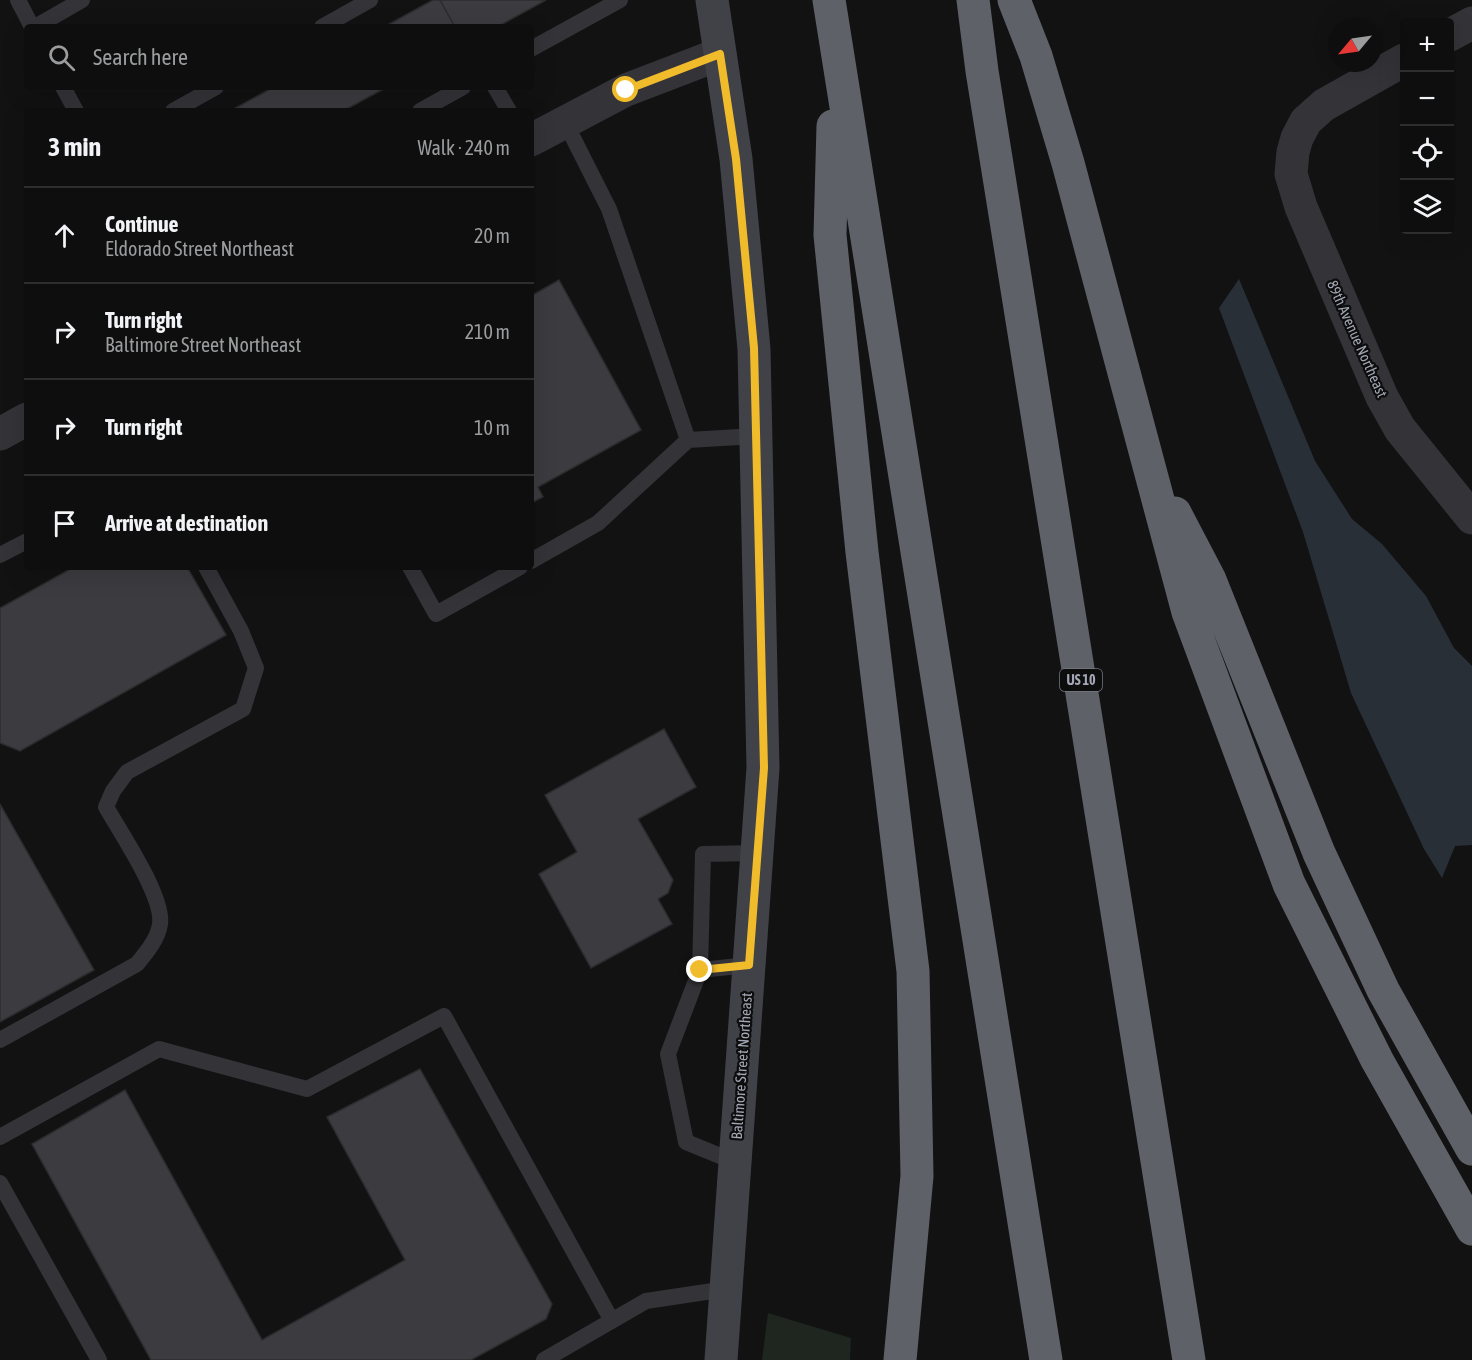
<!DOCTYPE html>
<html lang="en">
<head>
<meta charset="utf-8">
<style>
	body { margin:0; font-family:"Asap Condensed",sans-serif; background:#171717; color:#f1f3f6 }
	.controls { position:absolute; right:18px; top:18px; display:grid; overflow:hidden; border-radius:6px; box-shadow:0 6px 24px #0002 }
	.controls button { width:54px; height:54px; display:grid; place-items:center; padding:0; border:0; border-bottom:2px solid #2e2e2e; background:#0e0e0e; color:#f1f3f6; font:30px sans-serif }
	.compass { position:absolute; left:1328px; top:18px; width:54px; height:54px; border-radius:50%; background:#0e0e0e; box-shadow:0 6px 24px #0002; rotate:241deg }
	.stop { position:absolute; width:18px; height:18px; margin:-14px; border:4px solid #f1bc2c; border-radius:50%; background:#fff }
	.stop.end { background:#f1bc2c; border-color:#fff; box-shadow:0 2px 6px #0008 }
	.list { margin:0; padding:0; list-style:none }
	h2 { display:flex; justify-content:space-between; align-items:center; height:78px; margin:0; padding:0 24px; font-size:26px }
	h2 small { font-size:20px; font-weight:400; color:#9b9c9e }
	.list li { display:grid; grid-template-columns:39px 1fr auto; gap:18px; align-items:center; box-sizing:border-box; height:96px; padding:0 24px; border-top:2px solid #2e2e2e }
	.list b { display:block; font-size:22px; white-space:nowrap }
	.list p { margin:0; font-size:20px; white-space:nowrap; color:#9b9c9e }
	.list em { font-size:20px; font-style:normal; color:#9b9c9e }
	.icon { flex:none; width:33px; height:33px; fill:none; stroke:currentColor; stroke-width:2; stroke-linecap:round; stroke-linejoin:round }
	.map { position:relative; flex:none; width:1472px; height:1360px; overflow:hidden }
	.search { position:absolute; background:#0e0e0e; box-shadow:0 6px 24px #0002; left:24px; top:24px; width:510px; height:66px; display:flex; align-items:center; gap:15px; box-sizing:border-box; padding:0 21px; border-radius:6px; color:#9b9c9e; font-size:22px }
	.panel { position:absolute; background:#0e0e0e; box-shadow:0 6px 24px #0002; left:24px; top:108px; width:510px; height:462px; border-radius:6px }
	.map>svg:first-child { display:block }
</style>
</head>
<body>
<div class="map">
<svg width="1472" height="1360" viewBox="0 0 1472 1360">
	<rect width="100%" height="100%" fill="#121213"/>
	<path fill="#1e261f" d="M768,1313L851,1338L850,1360H762Z"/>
	<path fill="#282f37" d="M1239,279L1315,461L1352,519L1382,544L1426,596L1454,648L1472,666V845L1455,846L1442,878L1424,849L1351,693L1303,532L1219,308Z"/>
	<path fill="#3c3c40" stroke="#2c2c2f" stroke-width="1.5" d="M433,0H440L455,27H384Z
		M440,0H546L497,27H455Z
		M274,87H387L343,111H230Z
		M559,280L641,430L538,487L543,497L531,503V296Z
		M74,567H187L226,635L20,751L0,743V608Z
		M664,729L696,787L638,819L673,880L668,893L658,899L672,924L591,968L539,874L577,852L545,795Z
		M0,804L94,970L0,1022Z
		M420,1069L552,1304L546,1319L471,1360H151L32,1144L125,1090L262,1340L405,1260L327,1117Z"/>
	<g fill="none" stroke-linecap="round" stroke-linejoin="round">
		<path stroke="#333338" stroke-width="16" d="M18,0L32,27
			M35,27L82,0
			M322,27L370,0
			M531,49L620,0
			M63,87L76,111
			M495,87L509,111
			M173,111L216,87
			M420,111L463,87
			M565,122L609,209L688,440L756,436
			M0,555L27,541
			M531,561L598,523L688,440
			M410,567L436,614L520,567
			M749,965L700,970L703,854L757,853
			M700,970L668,1054L686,1142L735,1162
			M0,1040L137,964C146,953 158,939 160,924C164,897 121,833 106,807L113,791L127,772L243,709L256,668L241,631L206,567
			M0,1137L159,1049L307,1089L444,1016L612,1321
			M0,1183L99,1360
			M544,1360L646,1301L726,1289"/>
		<path stroke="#333338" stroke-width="33" d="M1450,35L1472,23
			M1404,60L1324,105L1306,121L1297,138L1293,152L1291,174L1301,207L1382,397L1400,429L1472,518
			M531,140L626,90L720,54
			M0,434L27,419"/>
		<path stroke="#414248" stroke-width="33" d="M712,0L736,159L754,349L763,768L721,1360"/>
		<path stroke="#5f6169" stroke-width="33" d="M829,0L1046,1360
			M973,0L982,71L1189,1360
			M1014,0L1036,56L1068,163L1188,612L1289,884L1377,1060L1472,1229
			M833,126L830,235L862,552L913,971L917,1176L900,1360
			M1175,513L1210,580L1319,853L1383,990L1472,1149"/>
	</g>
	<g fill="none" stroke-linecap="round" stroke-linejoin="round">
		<path stroke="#f1bc2c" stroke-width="8" d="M626,90L720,54L736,159L754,348L764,768L749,965L700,970"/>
	</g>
	<g text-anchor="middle" stroke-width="4.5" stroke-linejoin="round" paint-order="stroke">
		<rect fill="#0d0d0e" stroke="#767982" stroke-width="1.5" x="1060" y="669" width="42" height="22" rx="4.5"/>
		<g font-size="14" font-weight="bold" fill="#a3a7b4">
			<text x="1081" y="685">US 10</text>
		</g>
		<g font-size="15" fill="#a3a7b4" stroke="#0d0d0e">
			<text transform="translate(1357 339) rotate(66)" y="5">89th Avenue Northeast</text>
			<text transform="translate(742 1066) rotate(-86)" y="5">Baltimore Street Northeast</text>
		</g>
	</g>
</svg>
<div class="controls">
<button>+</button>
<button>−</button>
<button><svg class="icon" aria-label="locate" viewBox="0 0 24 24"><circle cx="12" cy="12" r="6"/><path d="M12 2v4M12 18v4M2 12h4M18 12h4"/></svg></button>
<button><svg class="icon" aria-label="layers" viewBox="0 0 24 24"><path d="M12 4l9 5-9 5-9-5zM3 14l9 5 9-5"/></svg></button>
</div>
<svg class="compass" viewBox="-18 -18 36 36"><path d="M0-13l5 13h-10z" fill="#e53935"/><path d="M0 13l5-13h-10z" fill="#9b9c9e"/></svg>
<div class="stop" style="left:626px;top:90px"></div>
<div class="stop end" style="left:700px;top:970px"></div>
<div class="search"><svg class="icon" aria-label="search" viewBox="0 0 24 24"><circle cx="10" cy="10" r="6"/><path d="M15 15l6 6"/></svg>Search here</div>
<section class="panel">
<h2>3 min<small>Walk · 240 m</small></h2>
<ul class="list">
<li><svg class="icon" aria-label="ahead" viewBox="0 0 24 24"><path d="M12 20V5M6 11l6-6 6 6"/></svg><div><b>Continue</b><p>Eldorado Street Northeast</p></div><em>20 m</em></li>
<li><svg class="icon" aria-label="right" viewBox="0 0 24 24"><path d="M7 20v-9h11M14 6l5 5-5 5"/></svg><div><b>Turn right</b><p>Baltimore Street Northeast</p></div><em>210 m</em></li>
<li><svg class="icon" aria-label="right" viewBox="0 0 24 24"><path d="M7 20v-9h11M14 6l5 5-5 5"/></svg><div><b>Turn right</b></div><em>10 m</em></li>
<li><svg class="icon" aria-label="arrive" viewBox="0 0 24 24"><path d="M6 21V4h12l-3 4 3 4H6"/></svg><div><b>Arrive at destination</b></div></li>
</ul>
</section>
</div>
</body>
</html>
